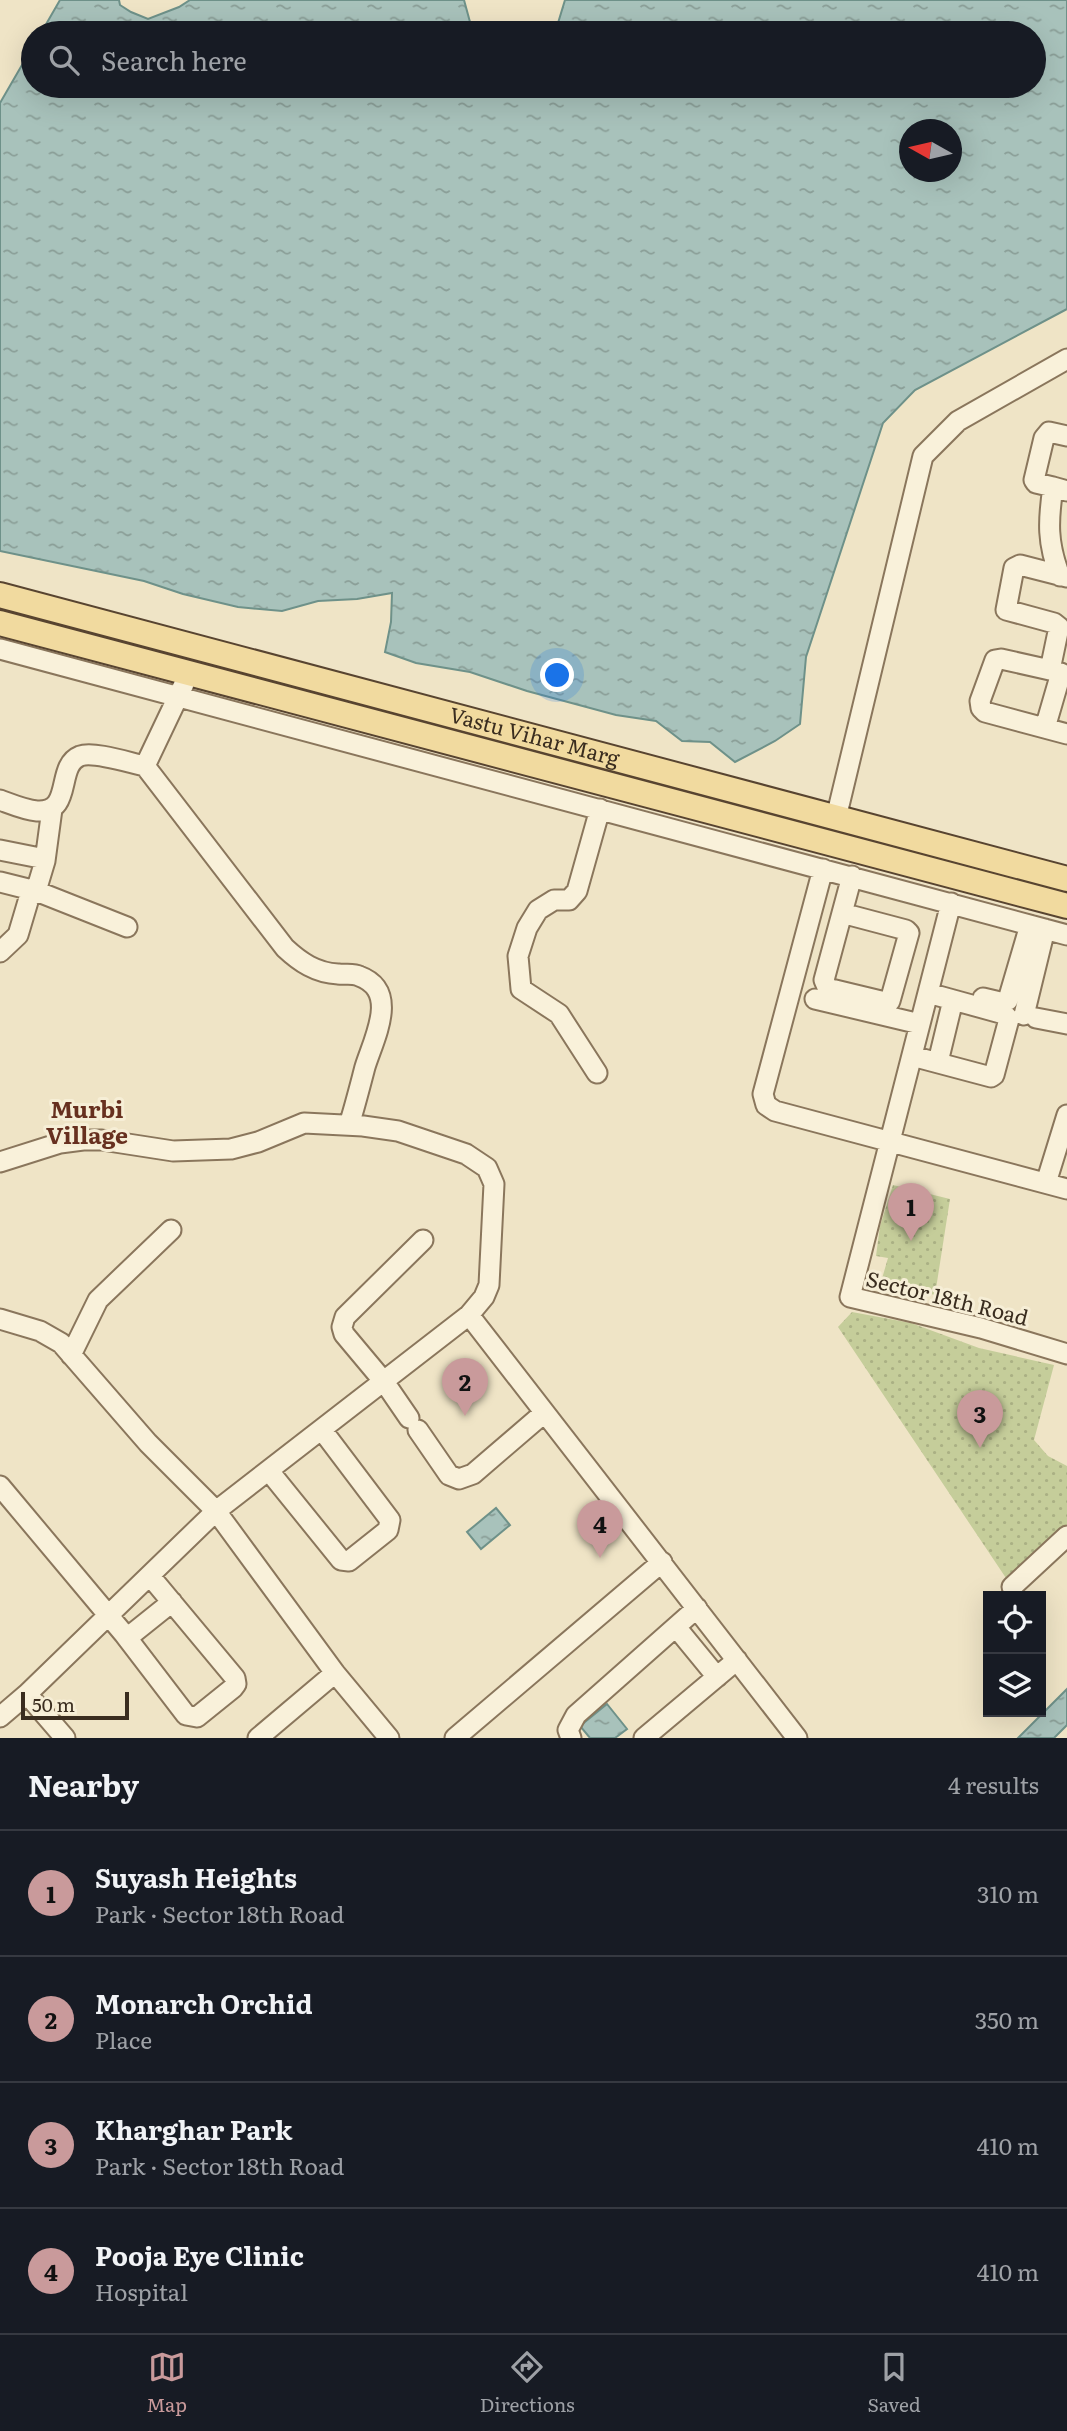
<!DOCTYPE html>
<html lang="en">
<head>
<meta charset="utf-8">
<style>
	body { margin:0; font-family:Literata,serif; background:#20242c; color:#f1f3f6 }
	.controls { position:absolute; right:21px; bottom:21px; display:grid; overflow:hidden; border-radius:0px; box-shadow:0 7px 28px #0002 }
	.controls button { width:63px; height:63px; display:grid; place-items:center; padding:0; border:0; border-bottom:2px solid #363941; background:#171b24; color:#f1f3f6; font:35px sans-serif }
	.compass { position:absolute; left:899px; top:119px; width:63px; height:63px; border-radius:50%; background:#171b24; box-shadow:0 7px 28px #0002; rotate:278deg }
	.scale { position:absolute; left:21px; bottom:18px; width:108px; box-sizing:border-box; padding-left:7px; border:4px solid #3a2d1f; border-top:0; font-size:19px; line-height:24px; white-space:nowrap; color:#3a2d1f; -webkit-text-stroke:5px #f6eed6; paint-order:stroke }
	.you { position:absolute; left:558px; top:676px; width:24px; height:24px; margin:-18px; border:5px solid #fff; border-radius:50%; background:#1a73e8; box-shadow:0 0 0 10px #1a73e833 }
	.badge { display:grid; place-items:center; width:46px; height:46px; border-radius:50%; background:#c99a9b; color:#111; font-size:23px; font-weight:700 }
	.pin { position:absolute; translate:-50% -58px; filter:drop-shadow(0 2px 4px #0008) }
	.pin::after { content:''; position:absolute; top:37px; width:24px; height:21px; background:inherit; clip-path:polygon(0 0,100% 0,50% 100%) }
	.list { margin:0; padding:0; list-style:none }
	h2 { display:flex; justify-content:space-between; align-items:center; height:91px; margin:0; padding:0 28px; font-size:30px }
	h2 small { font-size:23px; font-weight:400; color:#9ea1a6 }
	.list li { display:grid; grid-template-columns:46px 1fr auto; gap:21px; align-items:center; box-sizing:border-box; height:126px; padding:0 28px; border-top:2px solid #363941 }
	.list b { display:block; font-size:26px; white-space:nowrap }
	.list p { margin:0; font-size:23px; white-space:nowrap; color:#9ea1a6 }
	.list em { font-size:23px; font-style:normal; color:#9ea1a6 }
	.icon { flex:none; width:38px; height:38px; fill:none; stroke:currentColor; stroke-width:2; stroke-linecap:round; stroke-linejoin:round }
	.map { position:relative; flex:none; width:1067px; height:1738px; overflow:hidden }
	.search { position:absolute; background:#171b24; box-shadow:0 7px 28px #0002; left:21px; right:21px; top:21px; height:77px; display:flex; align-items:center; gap:18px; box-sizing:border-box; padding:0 24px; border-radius:38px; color:#9ea1a6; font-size:26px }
	.sheet { height:595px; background:#171b24 }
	nav { display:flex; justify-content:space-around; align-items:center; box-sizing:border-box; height:98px; border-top:2px solid #363941; background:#171b24; font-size:19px; color:#9ea1a6 }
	nav a { display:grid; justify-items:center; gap:4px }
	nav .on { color:#c99a9b }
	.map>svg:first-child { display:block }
</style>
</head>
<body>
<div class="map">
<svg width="1067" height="1738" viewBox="0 0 1067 1738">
	<defs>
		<pattern id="grass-dots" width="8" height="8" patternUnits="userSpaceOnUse" patternTransform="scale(1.75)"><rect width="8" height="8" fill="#c5cd9a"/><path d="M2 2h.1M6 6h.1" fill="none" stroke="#aab084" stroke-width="1.8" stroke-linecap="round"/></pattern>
		<pattern id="water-ripples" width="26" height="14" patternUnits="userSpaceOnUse" patternTransform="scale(1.75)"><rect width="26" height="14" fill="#a8c2bb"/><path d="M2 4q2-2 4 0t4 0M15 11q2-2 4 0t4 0" fill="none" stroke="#8a9e97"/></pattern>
	</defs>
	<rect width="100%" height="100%" fill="#efe4c6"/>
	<path fill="url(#grass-dots)" d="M893,1185L950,1199L935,1295L881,1282L888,1258L876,1256L880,1226Z
		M852,1312L911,1323L979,1348L1054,1365L1034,1440L1048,1456L1067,1466V1524L1012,1587L838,1327Z"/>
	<path fill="url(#water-ripples)" stroke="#6e9189" stroke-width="2" fill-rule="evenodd" d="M60,0H119L120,5L131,12L148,19L179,7L190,0H464L473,33H41Z
		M565,0H1067V309L915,390L883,423L806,657L800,724L775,741L735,762L710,742L682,741L656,721L616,715L527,691L470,672L416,663L385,652L391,622L392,593L357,599L318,601L282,611L238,607L183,594L144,581L0,551V103L33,46V86H1034V33H555ZM909,130H951V172H909Z
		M496,1508L510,1525L481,1549L467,1532Z
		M1067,1689V1725L1054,1738H1018Z
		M607,1704L627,1729L615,1738H590L580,1726Z"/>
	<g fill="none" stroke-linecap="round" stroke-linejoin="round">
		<defs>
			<path id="minor" d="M1053,487L1036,483L1034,480L1044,438L1049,432L1067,436
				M1060,576C1047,543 1048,521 1053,487L1067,491
				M1067,577L1020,565L1014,568L1006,610L1054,623L1059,627L1050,670L1001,659L995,660L980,701L981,708L985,712L1067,734
				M0,649L1067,935
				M184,684L145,766L285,948C300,962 316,973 338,974C345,975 353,973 359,976C400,991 374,1038 365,1067C360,1086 355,1106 349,1125
				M1045,728L1061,673
				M0,800C11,804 25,810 37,811C74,813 55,766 80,756C94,751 130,763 145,766
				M836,818L923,456L958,421L1067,359
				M0,850L45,859
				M823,869L763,1094L766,1105L775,1111L1067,1189
				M852,876L824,980L827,987L831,989L885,1002L890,1001L909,933L906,930L853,916
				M0,882L36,891L45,861L52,809
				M951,903L850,1297L981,1328L1067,1354
				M0,952L18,935L29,898L36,891L127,927
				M983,998L1000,1002L1008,1000L1030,925
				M815,999L920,1024
				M1024,1015L1045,929
				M1036,1018L1067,1024
				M912,1056L991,1077L994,1075L1009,1019L1004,1014L928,993
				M938,1062L953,1000
				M597,1073L559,1014L521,989L518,956L527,928L538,910L554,900H569L577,891L600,809
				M0,1162L60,1143L83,1140H102L173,1151L231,1149L258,1142L304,1123L363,1126L398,1131L466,1154L487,1168L494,1184L489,1285L484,1297L469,1315L216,1511L27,1694L0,1717
				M1046,1183L1067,1115
				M469,1315L797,1738
				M0,1319L40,1331L61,1343L148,1443L216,1511L335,1673L389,1738
				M71,1355L98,1300L171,1230
				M409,1418L385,1383L344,1334L342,1327L345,1317L423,1240
				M418,1430L449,1475L459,1479L473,1474L544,1413
				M269,1471L341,1560L349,1561L388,1530L390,1520L322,1430
				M0,1486L124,1634L186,1715L197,1717L233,1688L236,1684L235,1678L150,1576
				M1012,1587L1067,1536
				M676,1627L717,1677
				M127,1638L172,1602
				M27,1694L65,1738
				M258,1738L335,1673
				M455,1738L662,1562
				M571,1738L568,1730L576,1715L697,1608
				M644,1738L737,1660"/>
			<g id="major">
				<path id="s1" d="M0,595L1067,879"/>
				<path d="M0,623L1067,906"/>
			</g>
		</defs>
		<use href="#minor" stroke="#8a765c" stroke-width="23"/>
		<use href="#major" stroke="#584430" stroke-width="28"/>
		<use href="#minor" stroke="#f9f1da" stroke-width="19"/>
		<use href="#major" stroke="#f1da9f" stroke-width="24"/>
	</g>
	<g text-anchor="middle" stroke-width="6" stroke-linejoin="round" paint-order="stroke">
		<g font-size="21" fill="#3a2d1f" stroke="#f6eed6">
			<text dy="7" stroke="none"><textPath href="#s1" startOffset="553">Vastu Vihar Marg</textPath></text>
			<text transform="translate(947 1299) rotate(14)" y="7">Sector 18th Road</text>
		</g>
		<g font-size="23" font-weight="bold" fill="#67301f" stroke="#f6eed6">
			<text x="87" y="1118">Murbi<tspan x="87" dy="26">Village</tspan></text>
		</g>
	</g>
</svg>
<div class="controls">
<button><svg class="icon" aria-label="locate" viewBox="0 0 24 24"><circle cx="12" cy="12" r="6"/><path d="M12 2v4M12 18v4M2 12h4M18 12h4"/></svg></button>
<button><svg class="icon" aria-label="layers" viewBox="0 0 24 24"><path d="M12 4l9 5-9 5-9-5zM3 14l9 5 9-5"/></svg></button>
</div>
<svg class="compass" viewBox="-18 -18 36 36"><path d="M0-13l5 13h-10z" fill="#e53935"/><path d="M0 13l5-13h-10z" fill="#9ea1a6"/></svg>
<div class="scale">50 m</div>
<div class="you"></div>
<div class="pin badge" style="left:911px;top:1241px">1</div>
<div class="pin badge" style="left:465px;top:1416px">2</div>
<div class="pin badge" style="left:980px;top:1448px">3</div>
<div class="pin badge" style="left:600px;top:1558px">4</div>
<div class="search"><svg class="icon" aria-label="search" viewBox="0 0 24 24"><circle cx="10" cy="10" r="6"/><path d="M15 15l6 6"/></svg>Search here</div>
</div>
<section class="sheet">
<h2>Nearby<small>4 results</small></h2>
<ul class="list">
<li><span class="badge">1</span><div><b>Suyash Heights</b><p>Park · Sector 18th Road</p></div><em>310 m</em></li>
<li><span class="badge">2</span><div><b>Monarch Orchid</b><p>Place</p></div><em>350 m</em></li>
<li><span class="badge">3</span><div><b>Kharghar Park</b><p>Park · Sector 18th Road</p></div><em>410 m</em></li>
<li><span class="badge">4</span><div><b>Pooja Eye Clinic</b><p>Hospital</p></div><em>410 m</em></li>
</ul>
</section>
<nav>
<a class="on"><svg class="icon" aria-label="map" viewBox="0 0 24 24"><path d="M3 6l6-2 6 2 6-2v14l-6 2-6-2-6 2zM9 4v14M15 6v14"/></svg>Map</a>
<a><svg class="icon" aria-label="directions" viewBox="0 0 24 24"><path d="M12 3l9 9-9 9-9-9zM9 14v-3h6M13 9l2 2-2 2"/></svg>Directions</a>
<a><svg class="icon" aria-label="saved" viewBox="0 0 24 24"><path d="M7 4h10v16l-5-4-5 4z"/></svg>Saved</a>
</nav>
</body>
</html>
